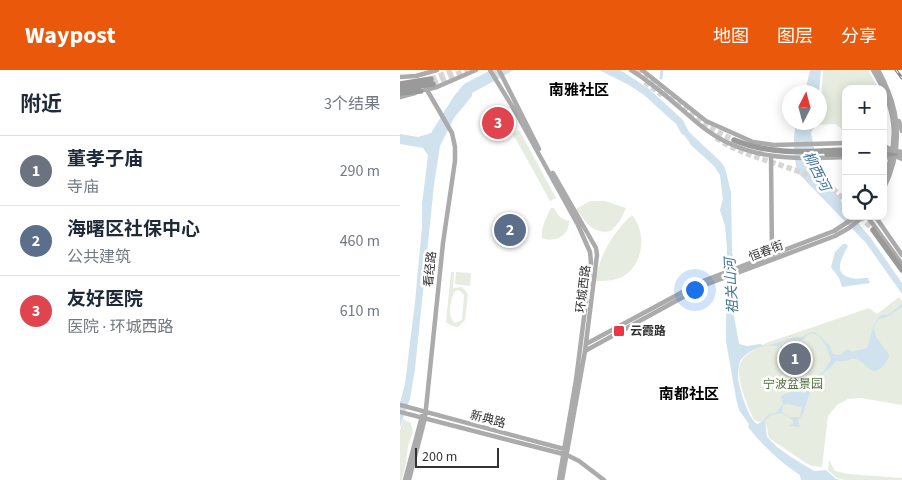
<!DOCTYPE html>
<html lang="zh">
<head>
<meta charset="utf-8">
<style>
	body { margin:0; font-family:"Source Sans 3","Noto Sans SC",sans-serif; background:#f2f2f3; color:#1f2937 }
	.controls { position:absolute; right:15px; top:15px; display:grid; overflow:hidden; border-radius:10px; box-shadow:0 2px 12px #0003 }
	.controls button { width:45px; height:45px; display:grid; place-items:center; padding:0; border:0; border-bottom:1px solid #e0e1e3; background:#fff; color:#1f2937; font:25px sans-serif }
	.compass { position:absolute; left:382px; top:15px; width:45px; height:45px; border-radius:50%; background:#fff; box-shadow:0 2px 12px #0003; rotate:6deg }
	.scale { position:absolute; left:15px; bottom:12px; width:84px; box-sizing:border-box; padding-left:5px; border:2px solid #333; border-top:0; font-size:14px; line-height:18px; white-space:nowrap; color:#333; -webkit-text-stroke:4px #fff; paint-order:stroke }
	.you { position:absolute; left:294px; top:219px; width:18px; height:18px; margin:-12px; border:4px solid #fff; border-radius:50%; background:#1a73e8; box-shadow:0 0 0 8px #1a73e833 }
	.badge { display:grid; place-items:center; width:32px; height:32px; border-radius:50%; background:#ea580c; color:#fff; font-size:16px; font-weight:700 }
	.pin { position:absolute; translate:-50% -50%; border:2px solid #fff; box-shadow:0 1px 5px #0006 }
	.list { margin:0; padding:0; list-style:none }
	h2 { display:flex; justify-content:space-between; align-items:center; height:65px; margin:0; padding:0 20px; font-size:21px }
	h2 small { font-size:16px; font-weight:400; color:#747a83 }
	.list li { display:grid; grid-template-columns:32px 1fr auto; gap:15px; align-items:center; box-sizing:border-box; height:70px; padding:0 20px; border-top:1px solid #e0e1e3 }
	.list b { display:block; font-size:19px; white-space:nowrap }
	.list p { margin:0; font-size:16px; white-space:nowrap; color:#747a83 }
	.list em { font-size:16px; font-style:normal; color:#747a83 }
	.icon { flex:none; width:28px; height:28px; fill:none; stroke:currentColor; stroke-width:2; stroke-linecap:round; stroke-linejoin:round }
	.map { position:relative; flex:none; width:502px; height:410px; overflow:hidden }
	header { display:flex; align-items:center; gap:30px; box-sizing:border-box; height:70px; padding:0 25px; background:#ea580c; color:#fff }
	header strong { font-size:24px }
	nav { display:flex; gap:28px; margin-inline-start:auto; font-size:18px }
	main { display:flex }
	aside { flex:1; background:#fff }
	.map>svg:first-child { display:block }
</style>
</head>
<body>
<header>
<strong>Waypost</strong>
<nav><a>地图</a><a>图层</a><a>分享</a></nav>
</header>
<main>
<aside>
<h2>附近<small>3个结果</small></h2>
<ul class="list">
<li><span class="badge" style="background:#6b7280">1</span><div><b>董孝子庙</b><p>寺庙</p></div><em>290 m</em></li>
<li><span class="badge" style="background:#5c6f8a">2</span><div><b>海曙区社保中心</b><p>公共建筑</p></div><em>460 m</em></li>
<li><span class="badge" style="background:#e0444e">3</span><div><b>友好医院</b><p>医院 · 环城西路</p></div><em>610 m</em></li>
</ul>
</aside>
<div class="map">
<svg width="502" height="410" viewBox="0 0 502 410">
	<rect width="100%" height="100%" fill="#fff"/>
	<path fill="#e6ecdf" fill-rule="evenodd" d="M423,0H468L479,19H446L445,63L442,62L441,58L435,54L416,55L420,52Z
		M119,60L156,128L150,131L113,64Z
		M190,131H205L226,138L220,151L211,161C193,165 186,152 176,139Z
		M151,138H154C158,145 160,149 169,151C169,166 156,173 142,168C141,157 146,148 151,138Z
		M232,145C247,163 244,195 222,207C213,211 204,211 195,211C200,185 212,163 232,145Z
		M51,202H54L53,218L62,217L68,224L65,250L58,257L52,256L46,252ZM59,220L64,225L62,250L55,253C47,248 50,229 55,221Z
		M56,202L71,203L70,216L55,214Z
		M499,227L502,231V335L461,328L448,329L437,335L428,346L422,397L412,396L406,393L369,368L366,354L354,350C348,335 334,307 341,292C345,283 358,278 366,273L469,238L477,244Z
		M3,349L11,353L13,362L8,376L6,393L2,410H0V361Z
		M429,390L435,401L448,404L502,408V410H445L437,408L428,400Z"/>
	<path fill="#cfe2ee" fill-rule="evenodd" d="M91,0H114L72,23V26L54,48L40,76L34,115L15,299L10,329L0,357V333L5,314L15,232L22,157V134L28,85L23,78L0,74V64L18,67L31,63L54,26L64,14Z
		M199,0H220L248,18L283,50L289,62L321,92L325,98L331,122L332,181L336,207L334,246L339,274L347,276L360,274L367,276L395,267H402L408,263L414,262L419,265L430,276L433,284L440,285L447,279L452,282C458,279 463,281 468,277C470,269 474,248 482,245C484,244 487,245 490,244C494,241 497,237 502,234V237C497,239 494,243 489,246C486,248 481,247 478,250C466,262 485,276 489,285C488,290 487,292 483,296C470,309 466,291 456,289C451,288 448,291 444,291C441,292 438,291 436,291L431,297L414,311L403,344L398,350L400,357L388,356L393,354V350L382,343L371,345L365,350L367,367L377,377L391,387L414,401L426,400L436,409L441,410H401L400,405C380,392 363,376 348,357L349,354L339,340L336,328L326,271L327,178L325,156L320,140L323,129L320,105L314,96L291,75L285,66L281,63L276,54L244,25L229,15ZM412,263L419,266L426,276L431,290L423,302L415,308L405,323L393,321L383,325L381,327L383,334L377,342L368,345L362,352L357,354C348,348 339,318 338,307C338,301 339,296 340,291C348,280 365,272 378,277C384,267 393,269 403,270L407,265ZM387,334L402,337L400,347H389L382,342L383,335Z
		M410,0H421L419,22H405Z
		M396,53H416L411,63L417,93L446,139V146H452L470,167L502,213V224L466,173L398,103C393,86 393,69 396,53Z
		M443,174H446L448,176C444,184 432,202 448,207C454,210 462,208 468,208L470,213L442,217L439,208L431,197L435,182Z"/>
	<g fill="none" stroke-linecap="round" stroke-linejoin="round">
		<path stroke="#cfe2ee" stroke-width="3" d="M261,8L262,0"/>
		<path stroke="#d6d6d6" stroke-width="5.5" stroke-dasharray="5.5 3" stroke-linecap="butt" d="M237,0L304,55L334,70
			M31,9L55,0
			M245,12L262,25
			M33,14L67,0
			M316,68C352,92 396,94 432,118C437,122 441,127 446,132
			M461,146L473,160"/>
		<path stroke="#ababab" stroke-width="4.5" d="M90,0L115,41L178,155L190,182L191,193L176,310L159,410
			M99,0L139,79
			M231,0C256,15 278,37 300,55C344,91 392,89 446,87
			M242,0L306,51L353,72L374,75L446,73
			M473,0C497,40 500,69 483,113
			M478,0C482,6 485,14 488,21C502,55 499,88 483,120
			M0,7L16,6L37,0
			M25,20L37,17L76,0
			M0,27L15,23
			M499,51L502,61
			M483,75L496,83L502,85
			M371,86L372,187
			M483,88L495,86L502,89
			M153,103L196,178L197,185L185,281L162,410
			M467,146L502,194
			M475,146L502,185
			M186,274L303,211L434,161L457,146
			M185,281L305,215L435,166L449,158L464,146
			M0,335L164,379L165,381
			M0,342L167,385L179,391L204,410
			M5,410L22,346
			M9,410L25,348L43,173L55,91V77L52,63L27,20"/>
		<path stroke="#9a9a9a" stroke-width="5.5" d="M0,14L31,9
			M0,19L33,14
			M0,23L21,21
			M334,70C370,85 407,82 446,80
			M427,84H446
			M483,84L496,83
			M473,160L502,200"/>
		<defs>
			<path id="rail" d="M496,0L502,8"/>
		</defs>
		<use href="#rail" stroke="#888" stroke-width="3"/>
		<use href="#rail" stroke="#fff" stroke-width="1" stroke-dasharray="4" stroke-linecap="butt"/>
		<path stroke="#ababab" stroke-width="4.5" d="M483,79L502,82"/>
	</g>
	<rect fill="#e63946" stroke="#fff" stroke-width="2" x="213" y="255" width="12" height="12" rx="2.5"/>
	<g text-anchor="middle" stroke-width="5" stroke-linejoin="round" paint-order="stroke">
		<g font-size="12" fill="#333" stroke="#fff">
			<text transform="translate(366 181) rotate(-21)" y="4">恒春街</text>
			<text transform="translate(30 199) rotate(-84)" y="4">看经路</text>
			<text transform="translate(183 219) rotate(-83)" y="4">环城西路</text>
			<text transform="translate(88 349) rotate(15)" y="4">新典路</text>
		</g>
		<g font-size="12" font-weight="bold" fill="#333" stroke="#fff" text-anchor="start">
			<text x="230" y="265">云霞路</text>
		</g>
		<g font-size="12" fill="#56703f" stroke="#fff">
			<text x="393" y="318">宁波盆景园</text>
		</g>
		<g font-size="14" font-style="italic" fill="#3f7597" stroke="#fff">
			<text transform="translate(417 101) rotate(63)" y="5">柳西河</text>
			<text transform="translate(331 216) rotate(-93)" y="5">祖关山河</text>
		</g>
		<g font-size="15" font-weight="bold" fill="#000" stroke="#fff">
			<text x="179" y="25">南雅社区</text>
			<text x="289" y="329">南都社区</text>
		</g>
	</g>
</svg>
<div class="controls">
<button>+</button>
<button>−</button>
<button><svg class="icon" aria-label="locate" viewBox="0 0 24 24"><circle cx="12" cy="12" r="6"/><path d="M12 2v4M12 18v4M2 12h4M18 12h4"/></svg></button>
</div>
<svg class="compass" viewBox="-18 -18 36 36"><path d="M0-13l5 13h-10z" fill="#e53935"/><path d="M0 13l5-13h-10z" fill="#747a83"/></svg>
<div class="scale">200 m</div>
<div class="you"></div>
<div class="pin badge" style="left:395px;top:289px;background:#6b7280">1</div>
<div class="pin badge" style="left:110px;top:160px;background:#5c6f8a">2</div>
<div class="pin badge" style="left:98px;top:53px;background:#e0444e">3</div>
</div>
</main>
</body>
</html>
